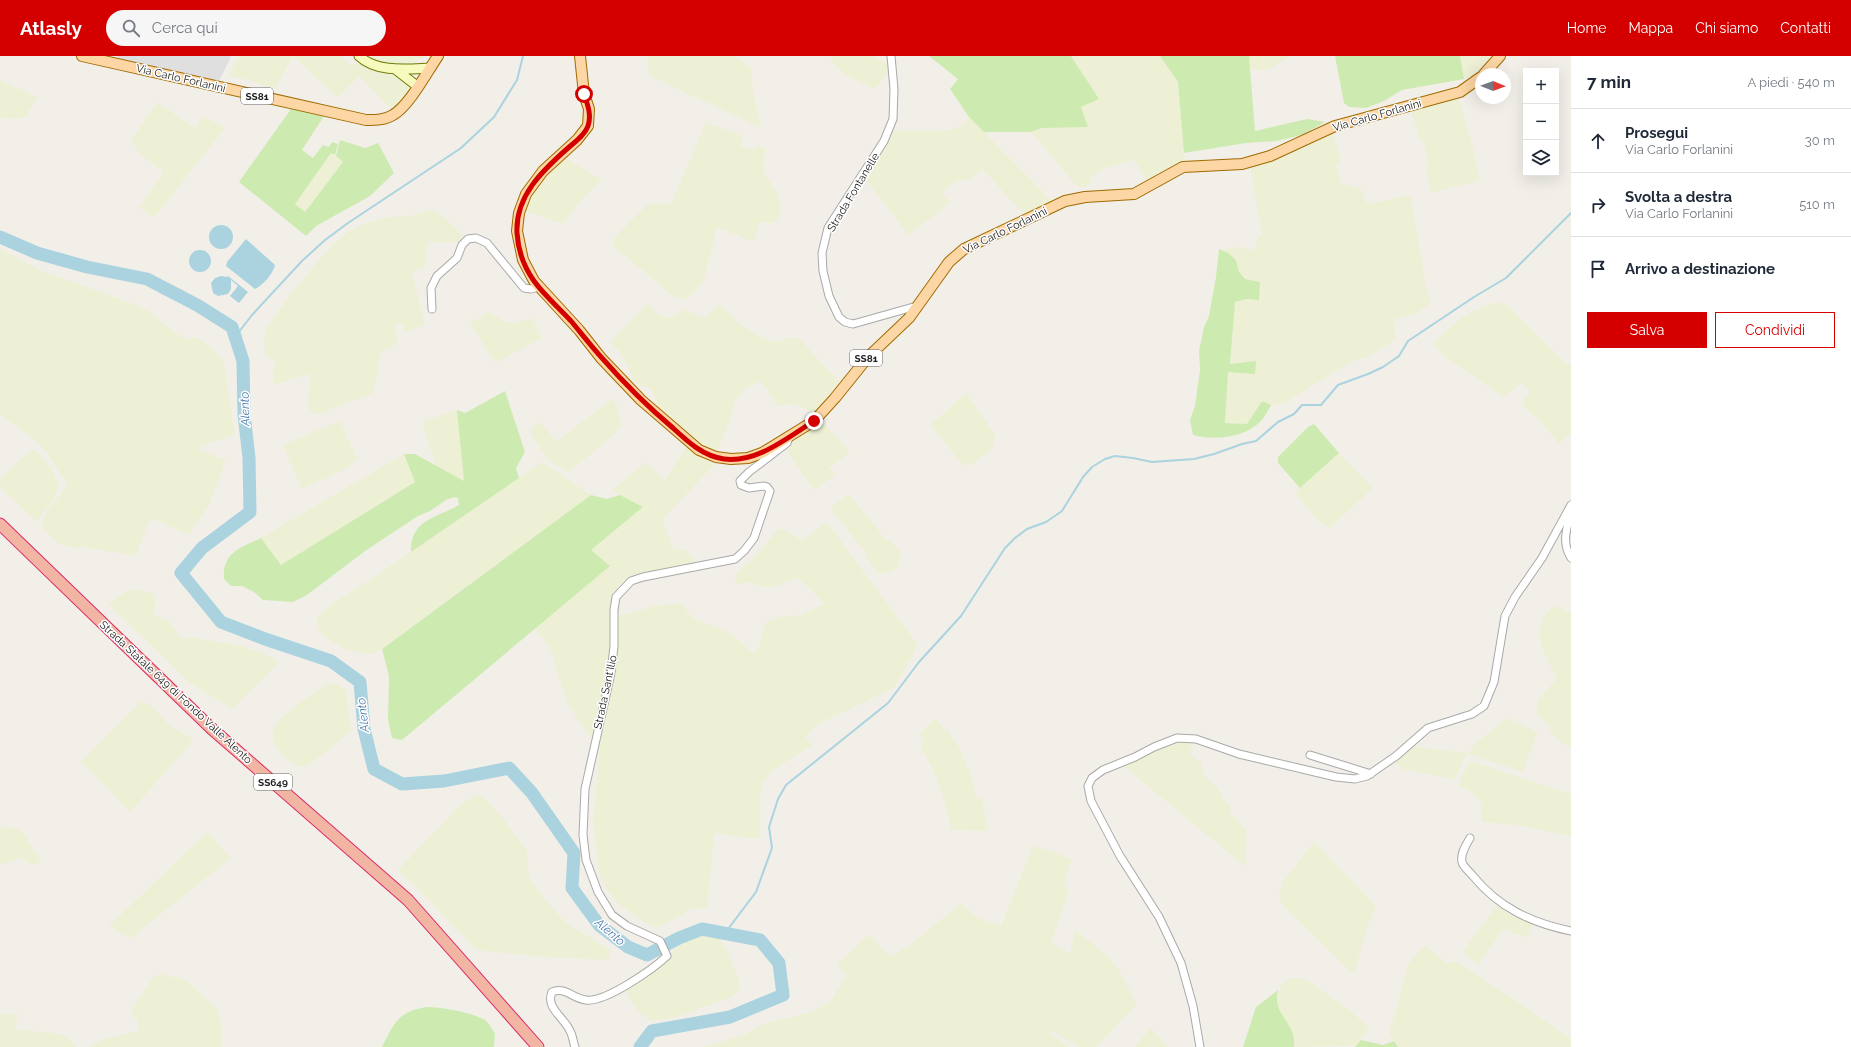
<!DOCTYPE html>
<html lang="it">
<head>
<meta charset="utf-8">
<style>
	body { margin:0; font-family:Raleway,sans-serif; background:#f6f6f7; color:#1f2937 }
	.controls { position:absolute; right:12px; top:12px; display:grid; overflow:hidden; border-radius:0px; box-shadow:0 4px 16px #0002 }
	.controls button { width:36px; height:36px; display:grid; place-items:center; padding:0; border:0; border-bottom:1px solid #e0e1e3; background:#fff; color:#1f2937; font:20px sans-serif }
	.compass { position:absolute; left:1475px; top:12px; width:36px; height:36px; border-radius:50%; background:#fff; box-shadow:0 4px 16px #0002; rotate:91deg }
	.stop { position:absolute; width:12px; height:12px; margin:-9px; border:3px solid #d40000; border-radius:50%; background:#fff }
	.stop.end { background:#d40000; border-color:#fff; box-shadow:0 1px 4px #0008 }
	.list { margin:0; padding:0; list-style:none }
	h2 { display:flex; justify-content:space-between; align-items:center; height:52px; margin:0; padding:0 16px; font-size:17px }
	h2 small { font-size:13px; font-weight:400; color:#747a83 }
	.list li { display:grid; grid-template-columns:26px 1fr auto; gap:12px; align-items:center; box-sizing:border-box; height:64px; padding:0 16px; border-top:1px solid #e0e1e3 }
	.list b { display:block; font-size:15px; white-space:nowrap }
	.list p { margin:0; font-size:13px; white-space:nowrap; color:#747a83 }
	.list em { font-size:13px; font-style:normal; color:#747a83 }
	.actions { display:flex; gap:8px; padding:12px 16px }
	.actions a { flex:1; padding:9px 0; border:1px solid #d40000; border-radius:0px; text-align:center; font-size:14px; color:#d40000 }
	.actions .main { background:#d40000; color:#fff }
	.icon { flex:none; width:22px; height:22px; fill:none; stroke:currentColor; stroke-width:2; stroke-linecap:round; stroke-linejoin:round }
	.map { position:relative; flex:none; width:1571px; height:991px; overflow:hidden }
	header { display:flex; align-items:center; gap:24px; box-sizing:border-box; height:56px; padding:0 20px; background:#d40000; color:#fff }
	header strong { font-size:19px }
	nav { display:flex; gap:22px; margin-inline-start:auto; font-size:14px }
	.search { width:280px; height:36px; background:#f6f6f7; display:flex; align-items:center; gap:10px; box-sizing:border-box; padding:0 14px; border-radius:22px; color:#747a83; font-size:15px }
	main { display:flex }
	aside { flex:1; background:#fff }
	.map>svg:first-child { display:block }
</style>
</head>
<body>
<header>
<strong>Atlasly</strong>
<div class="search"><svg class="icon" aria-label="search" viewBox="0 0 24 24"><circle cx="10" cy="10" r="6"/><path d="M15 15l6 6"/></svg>Cerca qui</div>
<nav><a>Home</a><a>Mappa</a><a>Chi siamo</a><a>Contatti</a></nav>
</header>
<main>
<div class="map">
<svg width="1571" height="991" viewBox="0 0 1571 991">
	<rect width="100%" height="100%" fill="#f2efe9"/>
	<path fill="#e0dfdf" d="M118,0H229L231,1L219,25L117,2Z"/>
	<path fill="#eef0d5" d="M239,0H341L349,9L356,7L391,15L400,21L411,31L405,43L393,53L388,50L359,20L337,42L293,0L276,32L267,31L253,25L228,20Z
		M372,0H427L413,6L387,8L372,2Z
		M648,0H733L751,11L753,34L761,72L652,21L647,10Z
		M830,0H873L890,9L891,13L875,33L849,21L834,9Z
		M1071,0H1160L1178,26L1185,105L1147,127L1134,103L1128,106L1108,111L1096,117L1091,122L1090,127L1086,131H1080L1075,128L1031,76L1041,72L1062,71L1081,50L1099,43Z
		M1249,0H1291L1267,14H1258L1250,12Z
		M1460,0H1494L1473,19L1464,23Z
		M0,24L38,41L25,61L19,63L0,62Z
		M1458,40L1470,79L1480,124L1431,137L1426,113L1428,105L1424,87L1421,86L1410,52Z
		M157,46L195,72L204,60L225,72L154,162L139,151L164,116L137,96V91L130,86Z
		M969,61L1053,146L1026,160L982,113L971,123L957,125L941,136L950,147L908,179L864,121L891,75H946L961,70Z
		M706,67L738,78L743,84L740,91L753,93L759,90L766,92L763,109L766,120L775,133L782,153L777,164L772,167L762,166L759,169L754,186L717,171L705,220L701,229L692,238L683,244L673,240L612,189L615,181L648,148H671Z
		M1332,76L1341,105L1336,108L1341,127L1361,133L1367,148L1410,139L1425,222L1424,224L1431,247L1416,258L1394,263L1396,283L1372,299L1347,308L1285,347L1271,349L1262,345L1247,368L1225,367L1228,316L1254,318L1255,305L1230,308L1235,246L1246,243L1259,244L1260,227L1245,223L1239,216L1236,204L1224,195L1229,191H1236L1251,194L1255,192L1259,181L1262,180L1250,109Z
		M331,97L343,106L305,156L294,148Z
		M565,102L602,124L581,144L564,168L524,155L528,143L542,123Z
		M431,154L442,159L463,180L461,185L438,187L428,185L424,213L418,212L417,215L412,217L425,269L404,276L402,267L394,269L398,288L381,295L373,337L316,359L309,353L307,345L311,327L309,318L274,329L273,316L276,306L268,301L265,297L264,286L266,274L271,265L296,231L333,188L348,176L363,168L389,161L409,160Z
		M0,193L42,215L131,247L148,255L185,284L194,281L199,283L217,297L224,307L235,379L203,389L197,393L226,404L209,449L189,479L152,462L147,470L136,500L83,491L74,492L63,489L55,485L43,471L42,466L48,453L68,430L46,395L34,383L0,359Z
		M1497,246L1507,249L1568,309H1571V377L1559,388L1539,364L1524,351V342L1530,336L1522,327L1503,341L1443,299L1434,289L1437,283L1463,261L1473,255Z
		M648,248L660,260L669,262L685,254L704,262L719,248L740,268L763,282L775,286L794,281L801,284L825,311L840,325L814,357L797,349L787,348L777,350L761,325L742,334L734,348L732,359L717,396L700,388L660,354L649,331L640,330L633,324L628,311L619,295L610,286Z
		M489,256L505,266L513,268L532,262L542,282L495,307L470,267Z
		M966,337L996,380L993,390L986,398L971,409H963L930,369Z
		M612,343L617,349L621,370L612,380L569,416L547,403L531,378V371L541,366L556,386Z
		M457,354L459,363L464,426L436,411L423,369L425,365Z
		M340,365L358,404L341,415L302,433L282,389Z
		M819,367L825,368L850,396L829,412L836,419L814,434L786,394L793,386Z
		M687,389L715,408L662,464L674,493L688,495L695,507L632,519L618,530L611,553L612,587L608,615L592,684L569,650L558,620L554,602L547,587L534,572L610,510L590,494L643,451L611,435L646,406L665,425Z
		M34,393L51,411L58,429L55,441L36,466L0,431V423L26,398Z
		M1339,397L1373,432L1330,472L1317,464L1295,437Z
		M404,398L415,426L281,509L261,482Z
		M542,406L591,439L374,598L356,596L343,592L326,581L317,573L316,566L318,560L334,547L377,519Z
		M849,438L886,484L893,487L899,494L901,503L897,512L892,515L886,517L878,516L871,510L865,496L830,452Z
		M827,466L918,589L894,632L818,668L805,681L812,689L769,717L761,731L760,744V781L755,783L714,777L707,853L693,852L658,872L643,866L619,848L609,837L599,818L593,766L599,699L598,691L614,561L659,549L682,547L689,558L697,564L732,578L753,597L759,591L766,566L784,560L802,559L824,548L810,533L797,522L776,531H762L751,526L737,529L734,519L755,501L778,473H782L802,484Z
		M131,534H143L156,539L154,559L169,565L182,583L190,581L242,590L265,598L279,607L232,653L189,626L108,548L122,538Z
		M1557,550L1568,556L1571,554V691L1562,688L1551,676L1548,667L1539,661L1537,652L1538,644L1557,622L1552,614L1541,589L1539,574L1544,561L1551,552Z
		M336,627L346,635L351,675L330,693L307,710L300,711L293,708L283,701L274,688L273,673L279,664L303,644L324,630Z
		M140,646L147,647L155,653L169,669L194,684L130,756L81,706Z
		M936,662L945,675L947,673L960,693L971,720L977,743L982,742L988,775L951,774L944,743L936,720L921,691L924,686L919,678Z
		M1506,662L1538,676L1522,716L1468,697L1463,704L1455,724L1403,713L1396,708L1395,704L1409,690L1468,697L1475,688Z
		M1180,681L1193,690L1189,697L1202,707L1203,716L1208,724L1217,730L1223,743L1230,749V756L1246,774V811L1121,708Z
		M1470,705L1571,738V780L1516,769L1481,766V747L1472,736L1458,729Z
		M478,738L485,742L503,762L527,795L529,820L542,840L566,867L610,894V899L608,902L604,904L536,900L482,895L473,891L427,842L398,814L460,749Z
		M6,771L17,773L23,776L41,805L37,808H31L20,802L0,809V772Z
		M207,776L231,802L131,882L123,879L109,870Z
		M1314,786L1376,850L1368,869L1354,919L1284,851L1279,842V836L1285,823Z
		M1033,790L1057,797L1072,804L1064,826L1068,836L1051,888L1070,897L1075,874L1104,897L1119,914L1137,948L1096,991H1079L1053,975L1049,977L1069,991H703L744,979L766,967L812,956L831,945L846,919L837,908L867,880L872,881L890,901L909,890L961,847L978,862L1001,870Z
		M1498,848L1533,867L1526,882L1503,873L1478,909L1463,895Z
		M702,880H712L718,882L725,891L739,923L740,934L731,941L678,961L650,965L639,956L631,945L626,935V931L650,918L665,904L673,894L692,882Z
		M1425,889L1447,907L1454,905L1470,914L1521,948L1571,983V991H1398L1389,978L1391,969L1398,948L1408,908Z
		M160,918L182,923L189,927L217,953L221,965V991H88L103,983L139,975L138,963L132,961V954L153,921Z
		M1298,922L1307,924L1347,952L1369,971L1357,990L1294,991L1293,979L1286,965L1279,955L1276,942L1282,928L1289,923Z
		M18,957L15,973L60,978L69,982L77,991H0V959Z
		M1151,972L1168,991H1134Z"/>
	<path fill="#cdebb0" d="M929,0H1071L1099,43L1081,51L1088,71L1041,72L1031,76H984L969,61L950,33L958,23Z
		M1160,0H1249L1255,75L1307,63L1325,66L1302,79L1276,85L1246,87L1184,97L1178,26Z
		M1335,0H1460L1464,23L1402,34L1384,45L1366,52L1349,51L1344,47Z
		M293,50L326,57L302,94L313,102L323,89L329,91L332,86L338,88L335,99L331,97L295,148L305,156L343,106L336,100L340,84L365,92L378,87L394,117L370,140L316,170L306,180L239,126Z
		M1219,193L1228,197L1236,204L1239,216L1245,223L1260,226L1259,244L1246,243L1235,246L1230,308L1256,305L1255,318L1228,316L1225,367L1247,368L1262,345L1271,349C1268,354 1265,361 1261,365C1245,382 1214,385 1193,379L1190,364L1195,350L1200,314L1199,295L1204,271L1209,260L1216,221Z
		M505,335L525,396L516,412L519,422L411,496C410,463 437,462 459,449L458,442L454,441L446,444L430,455L418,460L365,495L307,539L293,546L263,544L254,536L242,530H231L224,523C222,497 240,492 261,482L281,509L415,426L404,398H415L464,425L457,354L465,357Z
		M1314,368L1339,397L1300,432L1278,407V401L1308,371Z
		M591,439L607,443L620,439L643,451L591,494L610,510L402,684L392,682L388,664L389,620L382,593Z
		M1278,934C1273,955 1287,961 1293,978C1294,982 1294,987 1294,991H1243L1256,951Z
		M426,951C442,951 471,956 485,964C489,967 492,973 495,977L494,991H382C394,968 397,956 426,951Z
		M1361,984L1383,989L1394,985L1398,991H1355Z"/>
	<path fill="#aad3df" d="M209 181a12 12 0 1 1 24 0a12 12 0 1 1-24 0Z
		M246,183L275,209C273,218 263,229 255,233L226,210L227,206Z
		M189 205a11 11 0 1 1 22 0a11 11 0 1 1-22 0Z
		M221,220L227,221L228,220L248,236L239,247L230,240L238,230L231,224V233L228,238L218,240L213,237L211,227L215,222Z"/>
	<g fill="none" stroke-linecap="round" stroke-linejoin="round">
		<path stroke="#aad3df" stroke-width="2" d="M235,281L252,259L302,205L325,184L348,167L461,92L494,61L517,24L523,0
			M725,877L756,836L772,792L769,771L778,743L786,729L888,647L919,606L961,560L1005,492L1015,482L1027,473L1046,466L1062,455L1083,421L1092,411L1105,403L1115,400L1133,402L1152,406L1194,403L1214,398L1242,388L1256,385L1278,366L1294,358L1302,349H1321L1338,329L1368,318L1383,311L1399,300L1408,285L1474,241L1506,222L1571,157"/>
		<path stroke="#aad3df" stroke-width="13" d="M0,181L37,197L87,211L147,223L197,249L232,271L243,305L244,358L249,402L250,456L202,492L181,517L221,566L265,583L331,605L360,626L364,673L374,713L402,728L444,725L509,712L532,737L574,797L572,832L599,869L628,891L647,899L679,882L702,873L760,884L779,907L783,939L730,961L652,975L640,991"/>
		<defs>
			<path id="minor" d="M891,0L894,33L893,63L884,85L828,172L822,197L823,215L829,240L839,261L845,266L853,268L917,250
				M432,253L431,232L437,220L457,202L462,189L468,183L476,182L487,187L524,232L531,233L539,231
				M1570,459C1566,475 1562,487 1571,502
				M1310,699L1371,718
				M1470,782C1466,789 1460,798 1462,806C1463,811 1470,816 1473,820C1499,852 1532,867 1571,875
				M575,991C573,986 573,980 570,975C565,962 545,952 552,936C565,930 573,943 586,944C605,947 653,913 667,900L660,885L627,870L612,859L598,836L586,804L583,779L585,733L611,617L614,590V554L616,541L631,525L643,521L735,503L744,495L754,482L770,435L767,431L764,430L749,432L741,429L740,425L749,416L787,387L789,382
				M1200,991L1193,950L1181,907L1159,861L1120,800L1091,745L1088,730L1092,722L1103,714L1135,701L1154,691L1177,682L1196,683L1239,698L1336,721L1355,723L1367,720L1396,700L1428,672L1472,658L1484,650L1494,626L1505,560L1515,541L1542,502L1571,449"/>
			<path id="secondary" d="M359,0C377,17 407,13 430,12
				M395,13L417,30"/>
			<path id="primary" d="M82,0L366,64C376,64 385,64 393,59C409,50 427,16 438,0
				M580,0L584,38L589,53L588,70L577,84L543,115L526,138L519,157L517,175L523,204L534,225L579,274L601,302L641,344L699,394L716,401L731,403L748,402L762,397L814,365L835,342L868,301L909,262L949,206L964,193L1065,145L1085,141L1134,138L1183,111L1242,108L1270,100L1335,70L1460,36L1481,21
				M1484,18L1500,0"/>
			<path id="trunk" d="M0,468L212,673L408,844L538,991"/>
		</defs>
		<use href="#minor" stroke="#a9a9a9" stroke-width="9"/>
		<use href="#secondary" stroke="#707d05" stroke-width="11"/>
		<use href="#primary" stroke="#a06b00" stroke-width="12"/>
		<use href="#trunk" stroke="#dc2a67" stroke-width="13"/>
		<use href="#minor" stroke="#fff" stroke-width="7"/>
		<use href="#secondary" stroke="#f7fabf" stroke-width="9"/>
		<use href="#primary" stroke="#fcd6a4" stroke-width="10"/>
		<use href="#trunk" stroke="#f2b4a3" stroke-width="11"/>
	</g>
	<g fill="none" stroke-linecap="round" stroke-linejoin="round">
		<path stroke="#d40000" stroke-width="5" d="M584,38C587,47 592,59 588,70C585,79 575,86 568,92C543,114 515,140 517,177C518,193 524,211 534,225C544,239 559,252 571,265C581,277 591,290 602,302C624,327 648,351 673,372C688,386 703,400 724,403C757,407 787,382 814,365"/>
	</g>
	<g text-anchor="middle" stroke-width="3" stroke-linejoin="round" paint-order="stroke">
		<g fill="#fff" stroke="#646464" stroke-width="1">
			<rect x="241" y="32" width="32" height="16" rx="3"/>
			<rect x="850" y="294" width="32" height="16" rx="3"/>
			<rect x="254" y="718" width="38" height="16" rx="3"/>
		</g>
		<g font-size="10" font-weight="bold" fill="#222">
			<text x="257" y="44">SS81</text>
			<text x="866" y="306">SS81</text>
			<text x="273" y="730">SS649</text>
		</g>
		<g font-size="11" fill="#222" stroke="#fff">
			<text transform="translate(181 22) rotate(13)" y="4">Via Carlo Forlanini</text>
			<text transform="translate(1377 59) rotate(-16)" y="4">Via Carlo Forlanini</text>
			<text transform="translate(853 136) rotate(-59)" y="4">Strada Fontanelle</text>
			<text transform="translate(1005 174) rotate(-26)" y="4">Via Carlo Forlanini</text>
			<text transform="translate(176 636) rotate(43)" y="4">Strada Statale 649 di Fondo Valle Alento</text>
			<text transform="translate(605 636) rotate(-78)" y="4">Strada Sant'Ilio</text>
		</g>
		<g font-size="12" font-style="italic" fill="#4a7aab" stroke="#fff">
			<text transform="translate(245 353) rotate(-92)" y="4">Alento</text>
			<text transform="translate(363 659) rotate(-97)" y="4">Alento</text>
			<text transform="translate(610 876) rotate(41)" y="4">Alento</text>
		</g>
	</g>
</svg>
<div class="controls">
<button>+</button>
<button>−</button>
<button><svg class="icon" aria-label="layers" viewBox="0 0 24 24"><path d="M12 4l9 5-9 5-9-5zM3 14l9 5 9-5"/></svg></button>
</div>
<svg class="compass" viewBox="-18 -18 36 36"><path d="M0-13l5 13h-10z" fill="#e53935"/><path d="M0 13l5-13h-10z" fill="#747a83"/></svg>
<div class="stop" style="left:584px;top:38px"></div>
<div class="stop end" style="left:814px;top:365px"></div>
</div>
<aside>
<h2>7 min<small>A piedi · 540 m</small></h2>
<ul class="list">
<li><svg class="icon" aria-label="ahead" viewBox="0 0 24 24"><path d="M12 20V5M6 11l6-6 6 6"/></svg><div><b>Prosegui</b><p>Via Carlo Forlanini</p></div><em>30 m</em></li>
<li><svg class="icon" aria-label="right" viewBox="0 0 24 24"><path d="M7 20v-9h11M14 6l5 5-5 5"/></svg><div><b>Svolta a destra</b><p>Via Carlo Forlanini</p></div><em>510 m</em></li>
<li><svg class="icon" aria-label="arrive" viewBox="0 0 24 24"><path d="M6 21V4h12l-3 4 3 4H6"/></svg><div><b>Arrivo a destinazione</b></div></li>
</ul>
<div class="actions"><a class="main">Salva</a><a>Condividi</a></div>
</aside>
</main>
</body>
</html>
